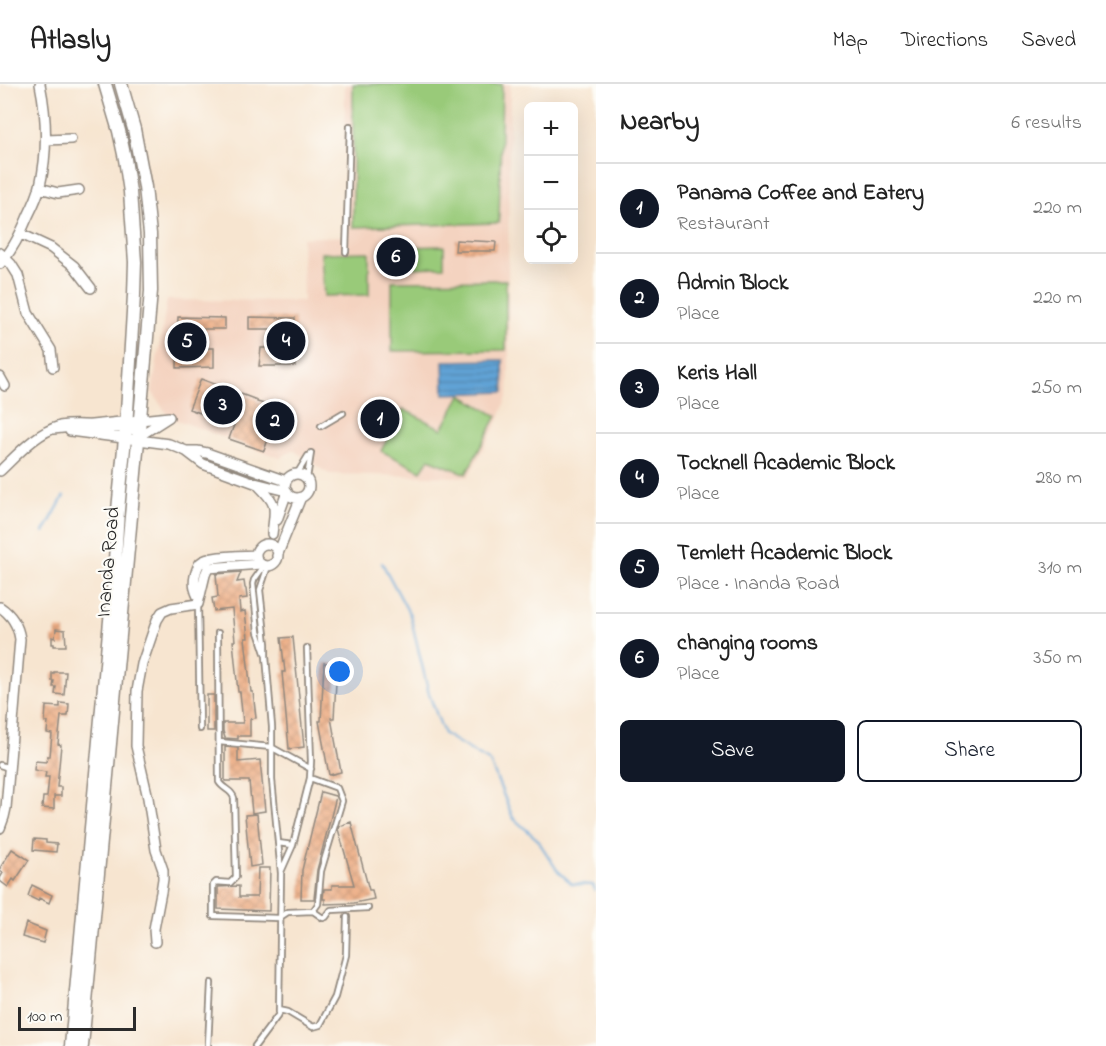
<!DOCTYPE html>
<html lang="en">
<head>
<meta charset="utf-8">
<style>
	body { margin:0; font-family:"Indie Flower",sans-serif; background:#f6f6f6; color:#222 }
	.controls { position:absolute; right:18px; top:18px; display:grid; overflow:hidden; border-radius:9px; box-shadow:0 6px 24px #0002 }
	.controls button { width:54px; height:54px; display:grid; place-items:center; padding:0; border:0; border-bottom:2px solid #e0e0e0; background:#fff; color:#222; font:30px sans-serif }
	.scale { position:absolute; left:18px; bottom:15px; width:118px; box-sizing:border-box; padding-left:6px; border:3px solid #2b2b2b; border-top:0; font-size:16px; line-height:21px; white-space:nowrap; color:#2b2b2b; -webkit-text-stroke:4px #fdfcf7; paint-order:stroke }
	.you { position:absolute; left:340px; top:588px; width:21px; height:21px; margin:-15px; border:4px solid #fff; border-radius:50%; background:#1a73e8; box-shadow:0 0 0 9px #1a73e833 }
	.badge { display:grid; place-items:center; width:39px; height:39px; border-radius:50%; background:#111827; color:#fff; font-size:20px; font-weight:700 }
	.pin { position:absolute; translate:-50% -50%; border:3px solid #fff; box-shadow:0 2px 6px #0006 }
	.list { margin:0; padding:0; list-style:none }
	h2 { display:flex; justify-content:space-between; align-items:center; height:78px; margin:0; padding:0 24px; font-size:26px }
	h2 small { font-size:20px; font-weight:400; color:#767676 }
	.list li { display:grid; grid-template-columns:39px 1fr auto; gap:18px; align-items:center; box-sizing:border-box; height:90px; padding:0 24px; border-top:2px solid #e0e0e0 }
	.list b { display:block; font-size:22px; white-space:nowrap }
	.list p { margin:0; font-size:20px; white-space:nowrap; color:#767676 }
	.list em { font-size:20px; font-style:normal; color:#767676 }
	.actions { display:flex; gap:12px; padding:18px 24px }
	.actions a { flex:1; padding:14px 0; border:2px solid #111827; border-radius:9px; text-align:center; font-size:21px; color:#111827 }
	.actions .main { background:#111827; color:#fff }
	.icon { flex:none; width:33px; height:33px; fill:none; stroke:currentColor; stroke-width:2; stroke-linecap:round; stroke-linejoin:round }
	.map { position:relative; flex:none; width:596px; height:962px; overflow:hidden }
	header { display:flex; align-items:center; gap:36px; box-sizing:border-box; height:84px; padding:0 30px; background:#fff; border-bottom:2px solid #e0e0e0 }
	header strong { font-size:28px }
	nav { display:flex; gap:33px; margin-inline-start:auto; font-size:21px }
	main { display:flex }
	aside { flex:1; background:#fff }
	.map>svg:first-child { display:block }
</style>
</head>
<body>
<header>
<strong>Atlasly</strong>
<nav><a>Map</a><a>Directions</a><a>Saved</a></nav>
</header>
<main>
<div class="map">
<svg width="596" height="962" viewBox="0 0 596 962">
	<defs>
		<pattern id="water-rules" width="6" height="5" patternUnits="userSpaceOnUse" patternTransform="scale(1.5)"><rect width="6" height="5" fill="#61a3d5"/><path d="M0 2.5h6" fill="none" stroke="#5085ad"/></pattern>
		<pattern id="building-cross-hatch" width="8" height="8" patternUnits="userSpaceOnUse" patternTransform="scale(1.5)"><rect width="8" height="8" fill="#edad84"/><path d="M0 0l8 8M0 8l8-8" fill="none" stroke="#cb9572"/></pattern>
	</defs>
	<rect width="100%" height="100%" fill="#fdfcf7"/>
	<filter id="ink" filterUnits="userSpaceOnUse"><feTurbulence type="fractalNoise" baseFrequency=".0167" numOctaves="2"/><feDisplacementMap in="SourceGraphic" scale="12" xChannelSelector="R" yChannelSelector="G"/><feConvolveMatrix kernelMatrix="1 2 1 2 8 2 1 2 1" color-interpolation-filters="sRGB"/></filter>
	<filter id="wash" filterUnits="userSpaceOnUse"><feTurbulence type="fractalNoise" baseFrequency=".008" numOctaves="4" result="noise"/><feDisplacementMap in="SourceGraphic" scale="24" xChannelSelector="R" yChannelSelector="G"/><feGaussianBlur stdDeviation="1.35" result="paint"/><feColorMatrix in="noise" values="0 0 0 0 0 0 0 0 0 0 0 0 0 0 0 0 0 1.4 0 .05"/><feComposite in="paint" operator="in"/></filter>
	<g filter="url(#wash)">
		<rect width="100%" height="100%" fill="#f7e5d0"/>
		<path fill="#f4d3c0" d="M345,0H510L508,198L509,273L508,310L499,335L468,393L329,390L293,366L280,374L169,333L152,308L167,216L303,217L302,154L344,152Z"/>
		<path fill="#99ca79" stroke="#627a52" stroke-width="1.5" d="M353,0H502L499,139L353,143Z
			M444,162V183L403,184L404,163Z
			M369,168V211L324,212L321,169Z
			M506,196V266L392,267V197Z
			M461,311L497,332L466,390L429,375L421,387L381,367L403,325L442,345Z"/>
		<path fill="url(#water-rules)" stroke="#466780" stroke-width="1.5" d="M503,276L504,308L444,310L443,277Z"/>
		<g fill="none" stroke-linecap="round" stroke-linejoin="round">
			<path stroke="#61a3d5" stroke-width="2" d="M44,448L64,412
				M382,479L410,531L429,610L444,650L490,678L513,734L537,755L557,786L572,800L593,801L595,806"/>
		</g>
		<g id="blocks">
			<path fill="url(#building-cross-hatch)" d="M456,156L496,158L495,167H455Z
				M178,233L225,234V245H197L196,264H214V283L177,284Z
				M249,233L295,234V282H259L261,264H277L278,245H249Z
				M201,295L257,316V318L285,326L281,337L283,338L280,344H278L274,354L269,352L264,367L229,355L234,341L189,325Z
				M241,488L237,498L244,497L245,504L246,505L247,514L239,515L240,528L245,527L248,554H245L251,608H253L256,634L250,635V652H238V655L225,654L223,647V639H243L240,608H238L233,557H235L232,525L214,527L212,514L218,513L216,490Z
				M56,545L65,546L66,562H54V560H52V553L55,554Z
				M293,553L304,663L289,665L282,588H285L281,554Z
				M324,579L337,580L334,634H331L341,688L329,691L319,637H321Z
				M54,588H66L64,611L55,610L56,603H53L54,597H52V589H54Z
				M207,611H214V647H207Z
				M60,619L69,620L68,632H61L58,660L61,661L57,703H61V712H54V725L42,724L43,713H47L49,693H45L46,688L34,686L35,677L46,678L47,672H50L52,650L47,649L48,638H45L46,622L60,623Z
				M225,663L238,664V678L260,676L265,727L252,729L249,697H225Z
				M321,708L335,712L336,713L317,786L314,815H301L302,786Z
				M257,730L262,781L250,783L245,731Z
				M351,738L369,806H372L374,815L354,819L325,820V815H323L324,805H332V801H354L338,745L339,742Z
				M34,755L46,756V759L57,760L56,768L33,766Z
				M12,765L29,776L15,797L13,795L8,803L0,797V794L3,789L0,787V784Z
				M258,784H270L269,827L218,825V803L239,802V813H257Z
				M32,801L52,811L49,819L39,814L38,817L28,812Z
				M26,839L46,847L43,859L22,853Z"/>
		</g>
	</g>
	<g filter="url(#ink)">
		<use href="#blocks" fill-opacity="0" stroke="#91887e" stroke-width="1.5"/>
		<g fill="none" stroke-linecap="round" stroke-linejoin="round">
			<defs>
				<path id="service" d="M346,168L350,42
					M321,342L343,329
					M297,390L308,372
					M307,394L311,369
					M264,482L254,496L253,500L258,548L265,569
					M198,520L200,645
					M218,549L219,698C223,705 232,706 234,714L236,793L230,799L216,798L213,801V832L279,834L288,828L313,827L318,820L321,787L342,717L337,704L310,694
					M219,658L271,663L311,685
					M0,681L9,684
					M278,759L293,761
					M281,788L293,761L310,694L311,677L307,564
					M313,827L323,834L326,833L331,826L368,824
					M279,926L288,928L313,943L320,941L335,913L346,871L347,833
					M208,962L211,899
					M255,962L279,930V926L281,789L272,696V643L266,572V560L260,506L268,482"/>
				<path id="minor" d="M46,56L71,55
					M40,104L58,109L79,106
					M21,150L51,164L74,182L91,204
					M0,169L11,180L18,191L28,229L51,266L53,283
					M0,180C13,166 21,149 28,132C33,122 38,112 40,102C48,67 47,34 40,0
					M0,293L5,302
					M70,347L169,360L186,367L203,380L255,399L287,407
					M186,367H197L207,369L286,397
					M0,387C18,370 36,349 60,342C75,339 92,341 107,343C119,344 132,343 144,349L169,333L53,345
					M285 402a12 12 0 1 1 24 0a12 12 0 1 1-24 0Z
					M258,401C279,422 275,423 272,450
					M277,436L287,408
					M256 471a11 11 0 1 1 22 0a11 11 0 1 1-22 0Z
					M277,472L301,413
					M199,515C195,507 193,501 195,492C196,488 197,483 200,479C209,471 243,472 256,471
					M0,523C12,531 18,541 20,555L6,724L4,733L0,744
					M155,858L154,845L161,808L163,795V786L156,766L148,714L136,662L137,607L142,580L157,536L162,528L171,524L198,520L205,491L208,484L261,480"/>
				<path id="secondary" d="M71,962L114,493L118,426L126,344L134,211L135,178L130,108L125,75L119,47L105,0
					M82,962L139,346L151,207L150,150L145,103L134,45L121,0"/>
			</defs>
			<use href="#service" stroke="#91887e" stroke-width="8"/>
			<use href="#minor" stroke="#91887e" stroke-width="12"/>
			<use href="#secondary" stroke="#91887e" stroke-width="15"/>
			<use href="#service" stroke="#fff" stroke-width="4.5"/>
			<use href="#minor" stroke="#fff" stroke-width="9"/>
			<use href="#secondary" stroke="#fff" stroke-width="12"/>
		</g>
	</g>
	<g text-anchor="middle" stroke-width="4.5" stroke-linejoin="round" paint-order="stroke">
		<g font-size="21" fill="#2b2b2b" stroke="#fdfcf7">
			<text transform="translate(107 478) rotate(-85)" y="7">Inanda Road</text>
		</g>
	</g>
</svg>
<div class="controls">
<button>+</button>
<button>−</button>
<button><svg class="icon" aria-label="locate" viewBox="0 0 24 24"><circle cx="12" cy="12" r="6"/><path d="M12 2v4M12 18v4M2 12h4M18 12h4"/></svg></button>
</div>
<div class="scale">100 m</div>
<div class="you"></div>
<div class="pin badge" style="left:380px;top:335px">1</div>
<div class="pin badge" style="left:275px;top:337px">2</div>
<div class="pin badge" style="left:223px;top:321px">3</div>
<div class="pin badge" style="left:286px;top:257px">4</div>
<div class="pin badge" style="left:187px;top:258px">5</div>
<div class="pin badge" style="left:396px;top:173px">6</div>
</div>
<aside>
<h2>Nearby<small>6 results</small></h2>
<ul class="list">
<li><span class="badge">1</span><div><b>Panama Coffee and Eatery</b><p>Restaurant</p></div><em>220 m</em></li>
<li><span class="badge">2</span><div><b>Admin Block</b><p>Place</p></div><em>220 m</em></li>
<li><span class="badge">3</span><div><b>Keris Hall</b><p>Place</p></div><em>250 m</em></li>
<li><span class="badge">4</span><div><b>Tocknell Academic Block</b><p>Place</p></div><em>280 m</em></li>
<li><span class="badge">5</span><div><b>Temlett Academic Block</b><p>Place · Inanda Road</p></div><em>310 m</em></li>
<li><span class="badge">6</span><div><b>changing rooms</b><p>Place</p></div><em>350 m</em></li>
</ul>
<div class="actions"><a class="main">Save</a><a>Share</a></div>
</aside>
</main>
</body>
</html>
